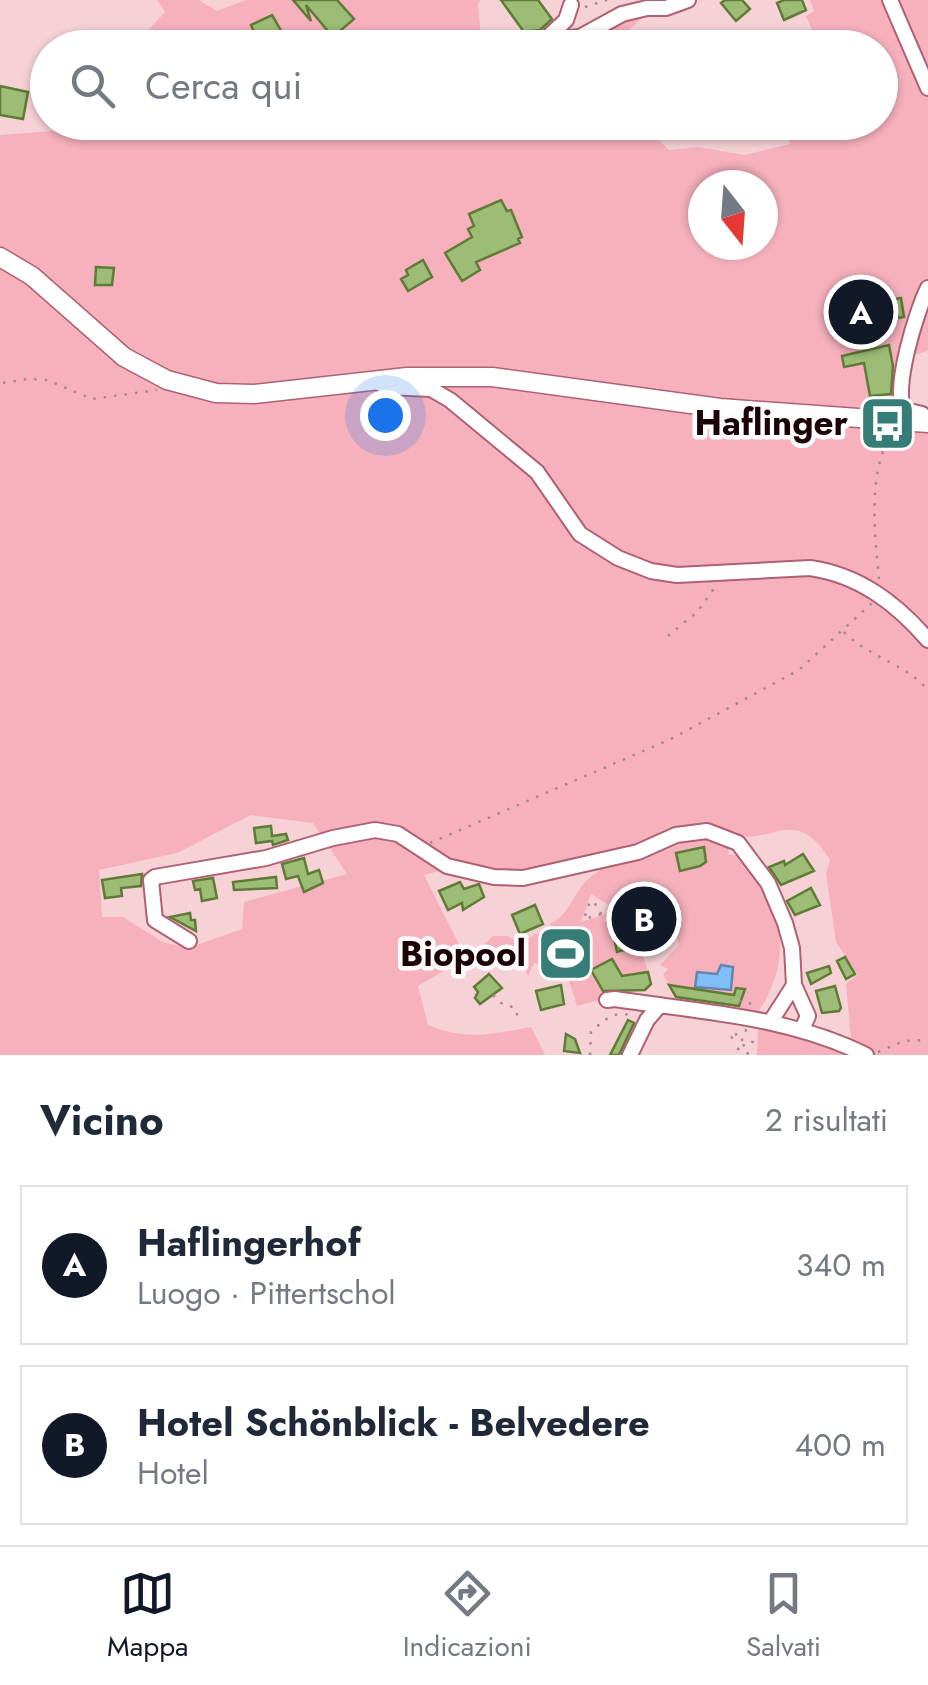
<!DOCTYPE html>
<html lang="it">
<head>
<meta charset="utf-8">
<style>
	body { margin:0; font-family:Jost,sans-serif; background:#f2f2f3; color:#1f2937 }
	.compass { position:absolute; left:688px; top:170px; width:90px; height:90px; border-radius:50%; background:#fff; box-shadow:0 2px 8px #0004; rotate:163deg }
	.you { position:absolute; left:385px; top:415px; width:35px; height:35px; margin:-25px; border:8px solid #fff; border-radius:50%; background:#1a73e8; box-shadow:0 0 0 15px #1a73e833 }
	.badge { display:grid; place-items:center; width:65px; height:65px; border-radius:50%; background:#111827; color:#fff; font-size:32px; font-weight:700 }
	.pin { position:absolute; translate:-50% -50%; border:5px solid #fff; box-shadow:0 2px 10px #0006 }
	.list { margin:0; padding:0; list-style:none }
	h2 { display:flex; justify-content:space-between; align-items:center; height:130px; margin:0; padding:0 40px; font-size:42px }
	h2 small { font-size:32px; font-weight:400; color:#747a83 }
	.list li { display:grid; grid-template-columns:65px 1fr auto; gap:30px; align-items:center; box-sizing:border-box; height:160px; margin:0 20px 20px; padding:0 20px; border:2px solid #e0e1e3; border-radius:0px }
	.list b { display:block; font-size:38px; white-space:nowrap }
	.list p { margin:0; font-size:32px; white-space:nowrap; color:#747a83 }
	.list em { font-size:32px; font-style:normal; color:#747a83 }
	.icon { flex:none; width:55px; height:55px; fill:none; stroke:currentColor; stroke-width:2; stroke-linecap:round; stroke-linejoin:round }
	.map { position:relative; flex:none; width:928px; height:1055px; overflow:hidden }
	.search { position:absolute; background:#fff; box-shadow:0 2px 8px #0004; left:30px; right:30px; top:30px; height:110px; display:flex; align-items:center; gap:25px; box-sizing:border-box; padding:0 35px; border-radius:55px; color:#747a83; font-size:38px }
	.sheet { height:490px; background:#fff }
	nav { display:flex; justify-content:space-around; align-items:center; box-sizing:border-box; height:140px; border-top:2px solid #e0e1e3; background:#fff; font-size:28px; color:#747a83 }
	nav a { display:grid; justify-items:center; gap:5px }
	nav .on { color:#111827 }
	.map>svg:first-child { display:block }
</style>
</head>
<body>
<div class="map">
<svg width="928" height="1055" viewBox="0 0 928 1055">
	<rect width="100%" height="100%" fill="#f6d2d7"/>
	<path fill="#f6b1bd" fill-rule="evenodd" d="M157,0H199L217,11L246,0H481L478,3L481,38L490,47L132,48L165,12Z
		M810,0H928V351L910,356L906,406L928,412V1055H757L758,1029L799,1037L830,1049L851,1038L846,984L858,975L836,942L826,874L830,860C791,798 769,855 720,830L526,874L455,867L424,875L466,958L418,986L428,1025C467,1041 491,1034 531,1027L545,1055H0V135L80,129L79,122H640L669,150L698,147L745,155L790,144L784,123L880,122V48L819,47L806,16L814,11ZM703,185H763V245H703ZM251,815L313,823L347,874L244,902L242,929L188,948L163,942L123,917H102L99,870L177,853Z
		M643,17L610,47L549,48L575,43L626,18Z
		M698,834L727,841L729,855H740C781,909 797,953 757,1014L746,1013L738,1006L677,998L663,974L668,969L660,965L679,945L676,931L680,929L673,899L649,903L646,894L635,897L633,894L612,901L613,909L607,911L610,906L591,894L581,922L606,914L604,922L611,921L617,951L640,945L648,972L612,977L618,971L611,959L592,970L607,998L577,1006L565,969L534,963L528,976L516,950L491,957L484,953L483,945L493,936H507L521,943L535,934L552,933L550,924C568,916 573,895 586,881C614,854 663,846 698,834Z"/>
	<path fill="#80bef8" stroke="#6286b0" stroke-width="2.5" d="M721,965L733,967L731,990L695,987L697,972L717,974Z"/>
	<path fill="#9dbc75" stroke="#607b36" stroke-width="2.5" d="M293,0H337L354,19L333,37L306,5L311,21Z
		M501,0H538L552,19L540,30L524,32Z
		M725,0H742L750,9L736,21L721,3Z
		M784,0H802L806,10L784,20L777,3Z
		M272,15L283,34L270,40L274,48H260L251,25Z
		M0,86L28,92L23,119L0,115Z
		M501,200L507,211L511,210L522,237L518,239L520,243L476,262L480,270L462,281L445,253L472,237L468,229L474,226L469,214Z
		M423,260L432,277L408,291L401,279L408,275L406,270Z
		M96,267L114,268L112,285H95Z
		M871,298L872,303L901,298L904,317L867,323L868,328L861,329L860,325L852,326L847,302Z
		M889,345L893,366L891,394L870,396L864,363L844,367L842,356Z
		M271,826L272,836L286,834L288,840L273,845L272,841L256,843L254,828Z
		M704,847L706,862L700,866L680,871L676,853Z
		M803,854L814,871L781,885L769,867L784,861L785,865Z
		M304,858L308,874L319,870L323,883L304,892L298,876L286,879L282,864Z
		M142,874L141,886L121,888L122,896L105,898L102,880Z
		M276,877L277,888L234,890L233,882Z
		M213,878L217,898L202,901L200,889L195,890L193,881Z
		M460,882L464,889L479,884L484,897L463,910L462,903L448,910L439,891Z
		M811,888L820,905L795,915L787,901Z
		M673,899L679,921L662,927L663,931L641,938L638,933L640,945L617,952L610,917Z
		M535,905L543,924L520,934L512,915Z
		M190,913L191,920H195L196,931L170,917Z
		M845,957L855,974L846,979L837,961Z
		M612,959L622,976L648,972L651,984L645,990L603,991L591,970Z
		M829,966L831,973L811,984L807,973Z
		M489,974L502,988L480,1004L475,998L478,992L474,987Z
		M561,985L564,1004L541,1010L536,991Z
		M669,985L734,995L736,988L745,989L739,1006L676,997Z
		M835,986L841,1008L839,1011L822,1013L816,991Z
		M628,1020L634,1023L619,1055H610Z
		M566,1034L575,1039L580,1053L564,1051Z"/>
	<g fill="none" stroke-linecap="round" stroke-linejoin="round">
		<defs>
			<path id="minor" d="M890,0L928,88
				M549,42V36L566,20L571,5
				M511,44L580,37L622,14L647,8H666L688,0
				M374,380L386,387L431,389L450,400L537,472L580,534L618,558L651,571L677,575L810,568C859,575 896,603 928,640
				M924,422L922,414L905,410C891,393 917,309 928,288
				M189,941L155,920L151,880L155,877L266,858L333,838L375,830L398,834L447,866L494,877L523,878L638,852L676,835L707,831L738,843L768,883L785,923L792,948L794,985L808,1016L802,1029
				M607,1000L615,999C701,1012 787,1016 866,1055
				M771,1021L794,985
				M630,1055L647,1020L660,1005"/>
			<path id="major" d="M0,257L32,276L124,357L167,380L216,393L254,394L407,377H492L720,408L928,423"/>
		</defs>
		<use href="#minor" stroke="#af6171" stroke-width="18"/>
		<use href="#major" stroke="#af6171" stroke-width="21"/>
		<path stroke="#a8888d" stroke-width="2.5" stroke-dasharray="2.5 8" stroke-linecap="butt" d="M585,7L607,0
			M3,383L28,379L47,380L92,399L157,390
			M879,579C875,534 867,475 891,434
			M844,632C868,657 906,664 928,690
			M668,636L697,612L718,583
			M430,843L671,739L799,670L872,603
			M644,894L649,888L650,875
			M601,914L584,919L590,901L598,906L601,914L646,900L658,939L656,944
			M493,995L501,1003L515,1008L519,1021
			M739,1001L750,1003V1006
			M747,1030L729,1037L753,1042L736,1048L751,1055
			M878,1052L904,1041L928,1040
			M590,1055L591,1032C605,1019 614,1010 634,1016"/>
		<use href="#minor" stroke="#fff" stroke-width="14"/>
		<use href="#major" stroke="#fff" stroke-width="18"/>
	</g>
	<defs>
		<symbol id="bus-square" viewBox="-11 -11 22 22"><rect x="-9" y="-9" width="18" height="18" rx="4" fill="#357d76" stroke="#fdfdfd"/><path d="M-5-6H5V4H4V6H2V4H-2V6H-4V4H-5ZM-3.5-4V0h7V-4ZM-3.5 1.2v1.5H-2V1.2ZM2 1.2v1.5H3.5V1.2Z" fill="#fff"/></symbol>
		<symbol id="stadium-square" viewBox="-11 -11 22 22"><rect x="-9" y="-9" width="18" height="18" rx="4" fill="#357d76" stroke="#fdfdfd"/><path d="M0-5a6.5 5 0 1 0 0 10a6.5 5 0 1 0 0-10ZM-3.5-1.8h7v3.6h-7Z" fill="#fff"/></symbol>
	</defs>
	<g fill-rule="evenodd">
		<use href="#bus-square" x="856" y="392" width="63" height="63"/>
		<use href="#stadium-square" x="534" y="922" width="63" height="63"/>
	</g>
	<g text-anchor="middle" stroke-width="9" stroke-linejoin="round" paint-order="stroke">
		<g font-size="35" font-weight="bold" fill="#1c0207" stroke="#fdfdfd" text-anchor="end">
			<text x="848" y="435">Haflinger</text>
			<text x="526" y="966">Biopool</text>
		</g>
	</g>
</svg>
<svg class="compass" viewBox="-18 -18 36 36"><path d="M0-13l5 13h-10z" fill="#e53935"/><path d="M0 13l5-13h-10z" fill="#747a83"/></svg>
<div class="you"></div>
<div class="pin badge" style="left:861px;top:312px">A</div>
<div class="pin badge" style="left:644px;top:919px">B</div>
<div class="search"><svg class="icon" aria-label="search" viewBox="0 0 24 24"><circle cx="10" cy="10" r="6"/><path d="M15 15l6 6"/></svg>Cerca qui</div>
</div>
<section class="sheet">
<h2>Vicino<small>2 risultati</small></h2>
<ul class="list">
<li><span class="badge">A</span><div><b>Haflingerhof</b><p>Luogo · Pittertschol</p></div><em>340 m</em></li>
<li><span class="badge">B</span><div><b>Hotel Schönblick - Belvedere</b><p>Hotel</p></div><em>400 m</em></li>
</ul>
</section>
<nav>
<a class="on"><svg class="icon" aria-label="map" viewBox="0 0 24 24"><path d="M3 6l6-2 6 2 6-2v14l-6 2-6-2-6 2zM9 4v14M15 6v14"/></svg>Mappa</a>
<a><svg class="icon" aria-label="directions" viewBox="0 0 24 24"><path d="M12 3l9 9-9 9-9-9zM9 14v-3h6M13 9l2 2-2 2"/></svg>Indicazioni</a>
<a><svg class="icon" aria-label="saved" viewBox="0 0 24 24"><path d="M7 4h10v16l-5-4-5 4z"/></svg>Salvati</a>
</nav>
</body>
</html>
